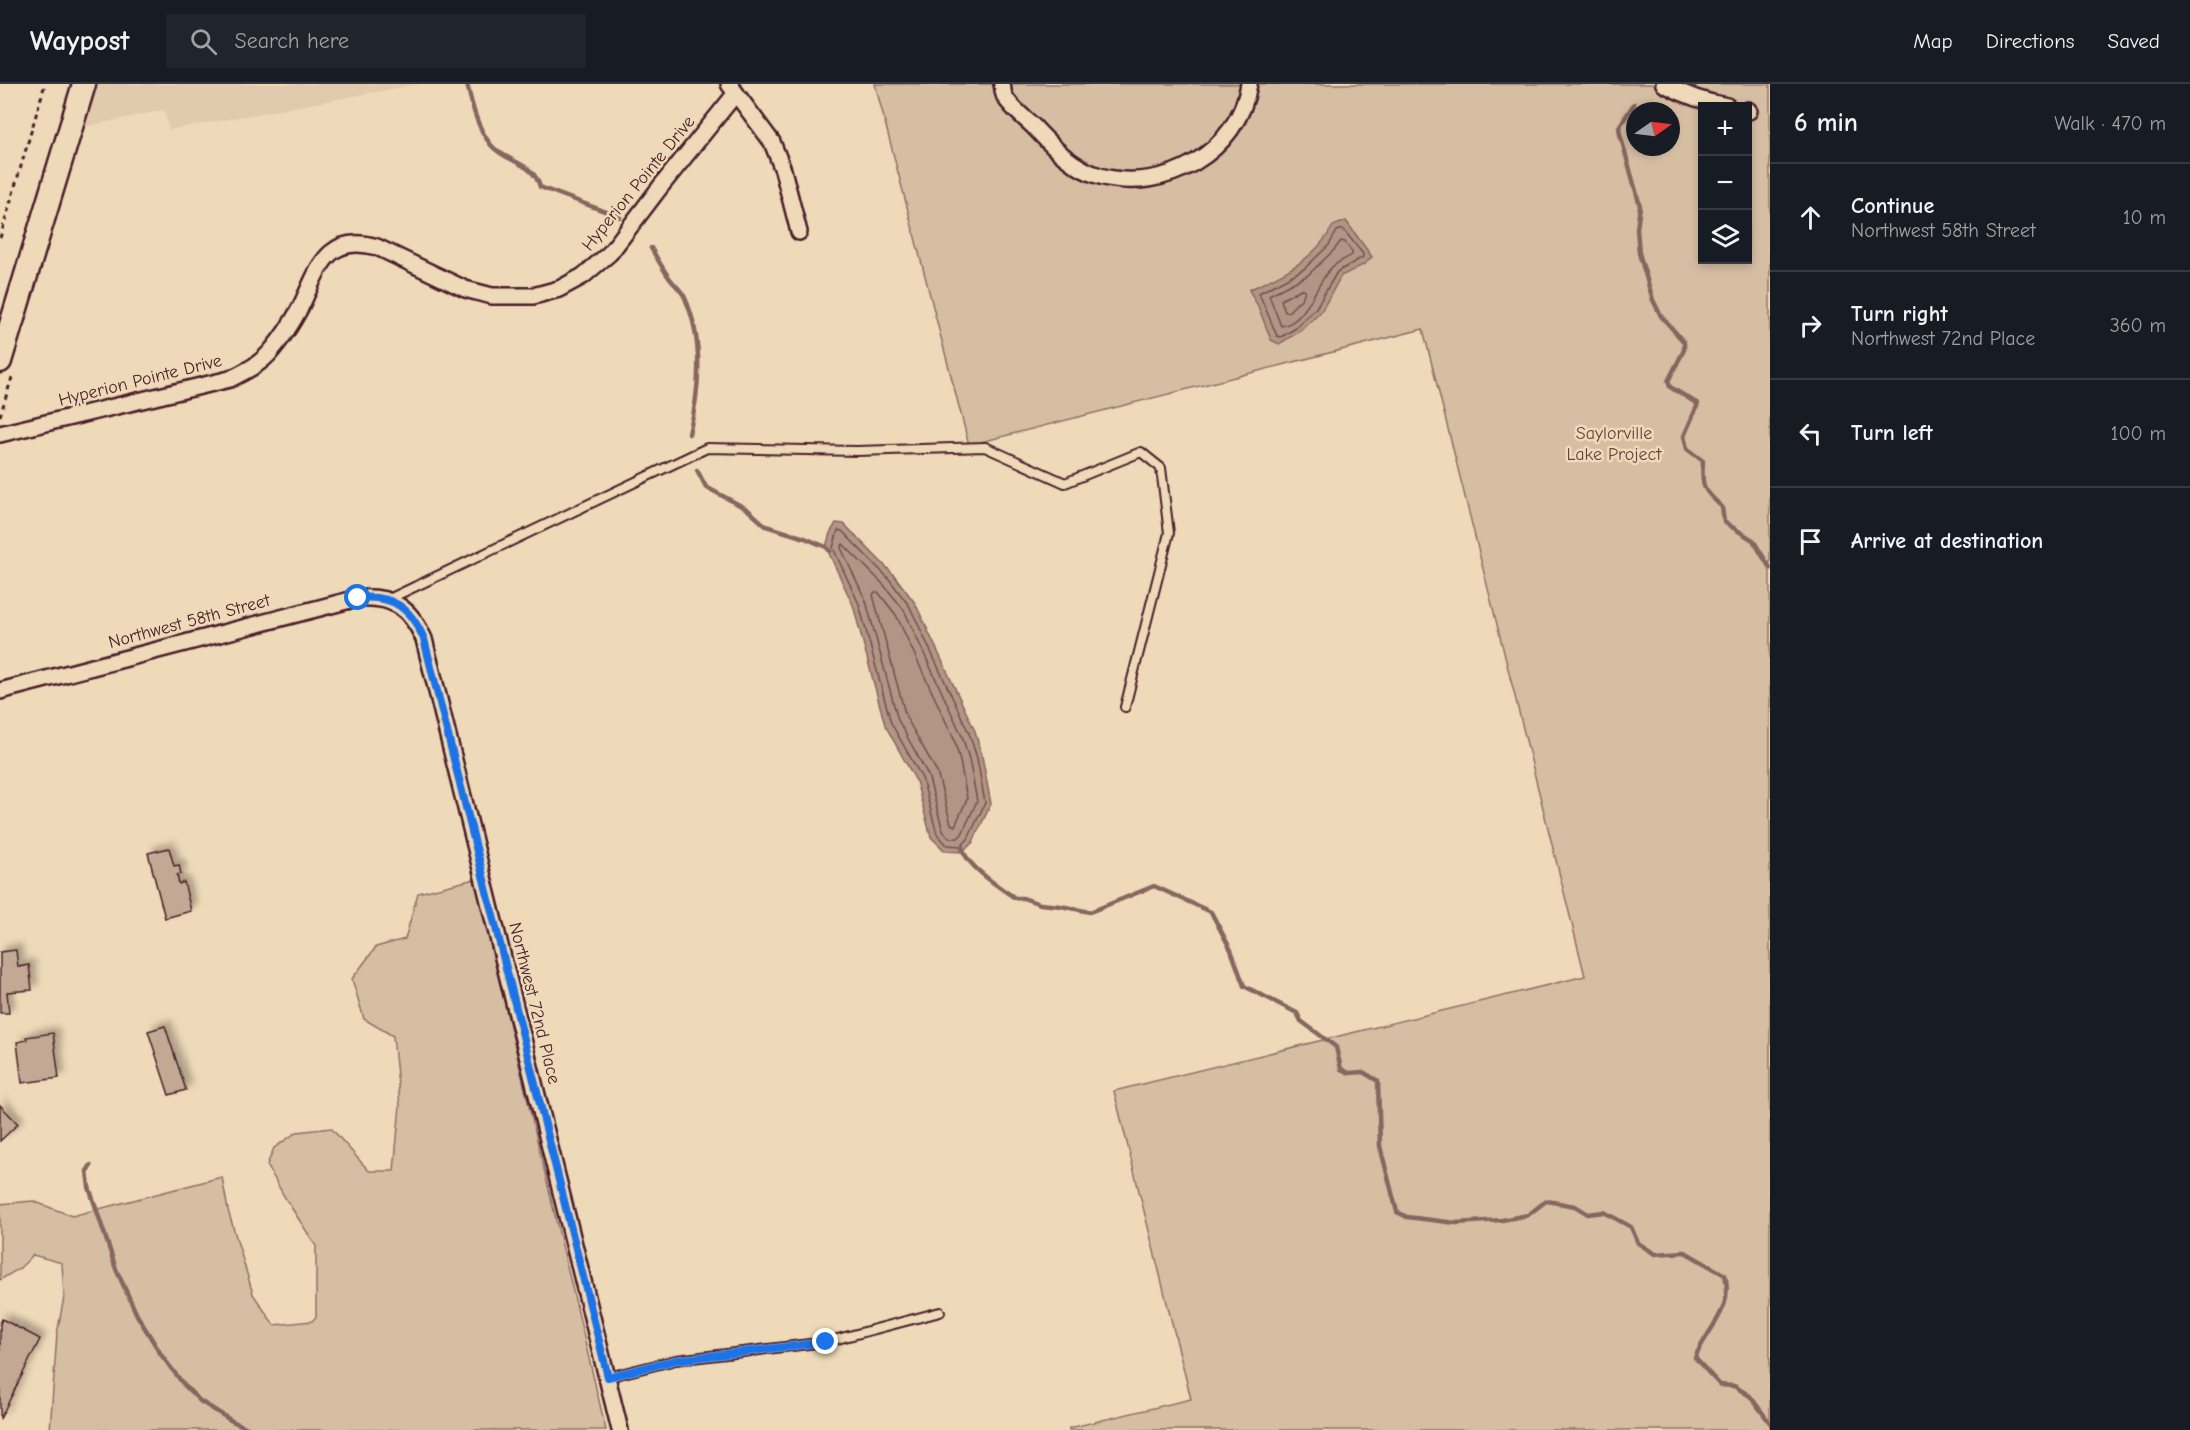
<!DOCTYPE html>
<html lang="en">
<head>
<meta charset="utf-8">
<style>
	body { margin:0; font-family:"Comic Neue",sans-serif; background:#20242c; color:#f1f3f6 }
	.controls { position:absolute; right:18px; top:18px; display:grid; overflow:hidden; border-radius:0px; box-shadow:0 3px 9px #0003 }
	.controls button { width:54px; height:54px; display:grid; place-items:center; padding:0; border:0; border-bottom:2px solid #363941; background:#171b24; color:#f1f3f6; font:30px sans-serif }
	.compass { position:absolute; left:1626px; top:18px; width:54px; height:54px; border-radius:50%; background:#171b24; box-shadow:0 3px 9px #0003; rotate:76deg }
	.stop { position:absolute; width:18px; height:18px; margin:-14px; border:4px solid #1a73e8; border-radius:50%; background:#fff }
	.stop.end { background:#1a73e8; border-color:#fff; box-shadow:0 2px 6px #0008 }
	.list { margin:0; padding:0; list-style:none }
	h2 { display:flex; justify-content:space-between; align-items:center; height:78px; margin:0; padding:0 24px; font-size:26px }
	h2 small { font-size:20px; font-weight:400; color:#9ea1a6 }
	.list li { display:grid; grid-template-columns:39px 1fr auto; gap:18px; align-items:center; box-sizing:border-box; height:108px; padding:0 24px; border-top:2px solid #363941 }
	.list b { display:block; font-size:22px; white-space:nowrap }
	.list p { margin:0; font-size:20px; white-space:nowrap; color:#9ea1a6 }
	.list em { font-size:20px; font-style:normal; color:#9ea1a6 }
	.icon { flex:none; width:33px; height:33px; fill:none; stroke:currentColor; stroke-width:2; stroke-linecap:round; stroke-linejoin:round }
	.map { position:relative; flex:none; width:1770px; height:1346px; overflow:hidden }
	header { display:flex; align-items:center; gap:36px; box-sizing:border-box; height:84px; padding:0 30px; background:#171b24; border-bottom:2px solid #363941 }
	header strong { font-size:28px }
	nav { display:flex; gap:33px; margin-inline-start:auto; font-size:21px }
	.search { width:420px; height:54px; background:#20242c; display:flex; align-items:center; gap:15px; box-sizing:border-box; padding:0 21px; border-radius:0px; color:#9ea1a6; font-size:22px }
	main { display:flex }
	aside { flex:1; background:#171b24 }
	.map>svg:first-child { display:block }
</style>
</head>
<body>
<header>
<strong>Waypost</strong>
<div class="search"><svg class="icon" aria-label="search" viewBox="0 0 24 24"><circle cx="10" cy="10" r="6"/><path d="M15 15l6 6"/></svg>Search here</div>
<nav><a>Map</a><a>Directions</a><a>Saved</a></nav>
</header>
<main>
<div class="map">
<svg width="1770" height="1346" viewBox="0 0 1770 1346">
	<defs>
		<filter id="shadow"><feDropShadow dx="5.5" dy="-5.5" stdDeviation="3" flood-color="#0004"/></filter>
	</defs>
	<rect width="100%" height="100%" fill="#eedab8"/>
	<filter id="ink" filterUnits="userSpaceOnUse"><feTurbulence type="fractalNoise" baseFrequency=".0167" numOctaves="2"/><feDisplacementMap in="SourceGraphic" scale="12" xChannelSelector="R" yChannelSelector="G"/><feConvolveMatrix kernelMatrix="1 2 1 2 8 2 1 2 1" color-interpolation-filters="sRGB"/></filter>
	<g filter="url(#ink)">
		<path fill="#e1cbad" d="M92,0H419L169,46L164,26L79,44Z"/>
		<path fill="#d6bea3" stroke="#906e67" stroke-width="1.5" fill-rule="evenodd" d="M875,0H1770V1346H1069V1344L1191,1315L1114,1007L1585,892L1423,245L969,361ZM1702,22H1748V176H1702ZM1635,27H1671V63H1635Z
			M475,795L606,1346H50L57,1250L64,1213L62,1179L33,1171L20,1184L0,1196V1120L33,1117L72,1132L222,1093L228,1126L253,1210L274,1241L312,1237L316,1233V1162L284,1112L267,1081L274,1064L297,1048L331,1044L369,1087H394L400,1021L393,952L364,935L352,895L376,863L405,855L418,809Z"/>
		<path fill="#b29584" stroke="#886660" stroke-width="1.5" d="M1346,137L1372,173L1365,180L1341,192L1321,228L1299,248L1279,260L1271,256L1258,222L1249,206C1285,188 1313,178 1333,142Z
			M836,439L844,440L894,491L915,519L975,647L982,672L991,720L973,758L963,768L945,767L931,753L916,697L885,641L853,521L826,463L830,449Z"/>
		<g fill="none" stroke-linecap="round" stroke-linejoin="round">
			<path stroke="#744e4f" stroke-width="1.5" d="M1343,145L1363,170V173L1337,188L1316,224L1296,244L1281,253L1277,252L1259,209L1304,185L1329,161L1337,147Z
				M1341,157L1345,158L1352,168V171C1346,175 1337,178 1332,183C1316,198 1307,239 1281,242L1269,211L1308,191L1334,166Z
				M1301,205L1305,207L1302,214L1288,228H1285L1281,216Z
				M838,446L842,447L889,495L910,523L969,649L977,674L985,719L968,755L961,762L947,761L937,750L922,694L891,639L859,520L833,464Z
				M843,460L883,500L904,526L962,652L969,675L977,717L962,750L958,754H949L943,747L928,691L898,636L866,517L841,464Z
				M875,508H878L896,531L954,655L960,677L967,715L955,742L951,740L937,688L906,633L873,511Z"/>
			<path stroke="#886660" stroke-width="4.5" d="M467,0C472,21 477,44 491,61C506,79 533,77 540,103L620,133
				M1634,20L1619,43L1620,50L1640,122L1637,145L1639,169L1653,216L1661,232L1684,258V266L1668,297L1670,303L1698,320L1684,352L1687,365L1703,377C1701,404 1703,405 1722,423L1724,438L1753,456L1770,484
				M651,164C657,174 662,183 668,192C673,200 682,206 685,214C704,257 700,306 689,350
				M697,386L706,403L747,425L766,442L805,454L826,463L830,467
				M962,763C966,782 999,803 1015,814H1023L1040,820L1061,822L1090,828L1154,802L1211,828L1231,866L1244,902L1297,929L1301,937L1336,963L1341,985L1349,989L1363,988L1378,997L1380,1062L1397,1128L1407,1133L1456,1139L1502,1136L1528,1131L1546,1117L1553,1118L1575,1122L1588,1130L1604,1128L1631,1143L1638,1159L1655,1170L1685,1168L1725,1191C1734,1226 1707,1244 1695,1274L1720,1301L1734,1302L1750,1312L1770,1339
				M91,1081L87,1087L89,1103L116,1185L137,1231L162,1272L184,1301L200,1317L232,1337L252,1346"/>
		</g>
		<path fill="#c2a993" stroke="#4a1f2b" stroke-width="1.5" filter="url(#shadow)" d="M169,764L174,782L179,781L181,790L177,791L179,800L184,798L191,827L165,834L148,769Z
			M16,866L18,883L29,881L32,906L7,908L9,929H0V868Z
			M165,942L186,1006L169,1011L148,947Z
			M53,949L59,994L22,999L17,958L27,956L26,953Z
			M0,1021L18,1040L0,1057Z
			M2,1235L40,1255L0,1335V1240Z"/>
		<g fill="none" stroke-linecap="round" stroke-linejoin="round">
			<defs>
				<path id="lane" d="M389,515L707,364L857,367L985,363L1065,399L1141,368L1161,384L1169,449L1125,623
					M608,1293L676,1276L826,1258L940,1228"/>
				<path id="street" d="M729,0L772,58L783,86L799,148
					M1002,0C1003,4 1003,10 1005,13C1011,24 1025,34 1034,43C1053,63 1072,84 1100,92C1164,110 1239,68 1249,0
					M1664,0C1684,11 1704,18 1727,22
					M1748,26L1749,27
					M0,350L230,295C246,287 261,280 272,266C283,253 292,239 300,224C318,188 325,148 377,163L465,205L492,212H533L559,205L583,192L610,169L661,102L736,9
					M0,607L358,514C393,512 410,523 424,555L620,1346"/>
				<path id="secondary" d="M0,277L84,0"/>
			</defs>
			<use href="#lane" stroke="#4a1f2b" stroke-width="12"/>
			<use href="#street" stroke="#4a1f2b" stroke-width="20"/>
			<use href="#secondary" stroke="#4a1f2b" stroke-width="27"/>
			<path stroke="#4a1f2b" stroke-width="3" stroke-dasharray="4.5 4.5" stroke-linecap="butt" d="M0,154L45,0
				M0,332L13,290"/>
			<use href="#lane" stroke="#eedab8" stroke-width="8"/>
			<use href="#street" stroke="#eedab8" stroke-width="15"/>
			<use href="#secondary" stroke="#eedab8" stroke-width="22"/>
		</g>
	</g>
	<g fill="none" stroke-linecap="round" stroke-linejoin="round" filter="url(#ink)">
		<path stroke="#1a73e8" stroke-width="8" d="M358,514C393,511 410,523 424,555L608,1293L676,1276L826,1258"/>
	</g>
	<g text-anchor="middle" stroke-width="5" stroke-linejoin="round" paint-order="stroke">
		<g font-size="18" fill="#4a1f2b" stroke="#eedab8">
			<text transform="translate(638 99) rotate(-51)" y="6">Hyperion Pointe Drive</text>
			<text transform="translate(140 296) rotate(-14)" y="6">Hyperion Pointe Drive</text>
			<text transform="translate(189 537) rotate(-15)" y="6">Northwest 58th Street</text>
			<text transform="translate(535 919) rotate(76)" y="6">Northwest 72nd Place</text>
		</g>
		<g font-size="18" fill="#663f43" stroke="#eedab8">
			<text x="1614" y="355">Saylorville<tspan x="1614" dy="21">Lake Project</tspan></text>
		</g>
	</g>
</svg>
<div class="controls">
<button>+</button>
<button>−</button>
<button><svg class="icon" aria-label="layers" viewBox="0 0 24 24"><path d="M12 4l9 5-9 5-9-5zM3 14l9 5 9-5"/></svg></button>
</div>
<svg class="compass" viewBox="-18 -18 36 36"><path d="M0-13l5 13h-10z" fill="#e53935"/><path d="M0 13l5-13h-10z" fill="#9ea1a6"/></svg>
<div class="stop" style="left:358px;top:514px"></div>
<div class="stop end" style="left:826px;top:1258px"></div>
</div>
<aside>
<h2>6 min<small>Walk · 470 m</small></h2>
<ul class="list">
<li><svg class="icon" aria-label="ahead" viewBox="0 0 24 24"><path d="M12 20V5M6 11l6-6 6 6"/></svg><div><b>Continue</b><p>Northwest 58th Street</p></div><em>10 m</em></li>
<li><svg class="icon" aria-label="right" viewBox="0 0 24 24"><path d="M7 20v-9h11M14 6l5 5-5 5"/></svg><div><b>Turn right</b><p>Northwest 72nd Place</p></div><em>360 m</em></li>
<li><svg class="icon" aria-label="left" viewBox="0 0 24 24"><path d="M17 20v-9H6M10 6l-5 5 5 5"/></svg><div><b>Turn left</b></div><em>100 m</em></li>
<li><svg class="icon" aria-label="arrive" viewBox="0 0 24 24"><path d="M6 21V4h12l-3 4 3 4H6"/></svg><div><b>Arrive at destination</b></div></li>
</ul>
</aside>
</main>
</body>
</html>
